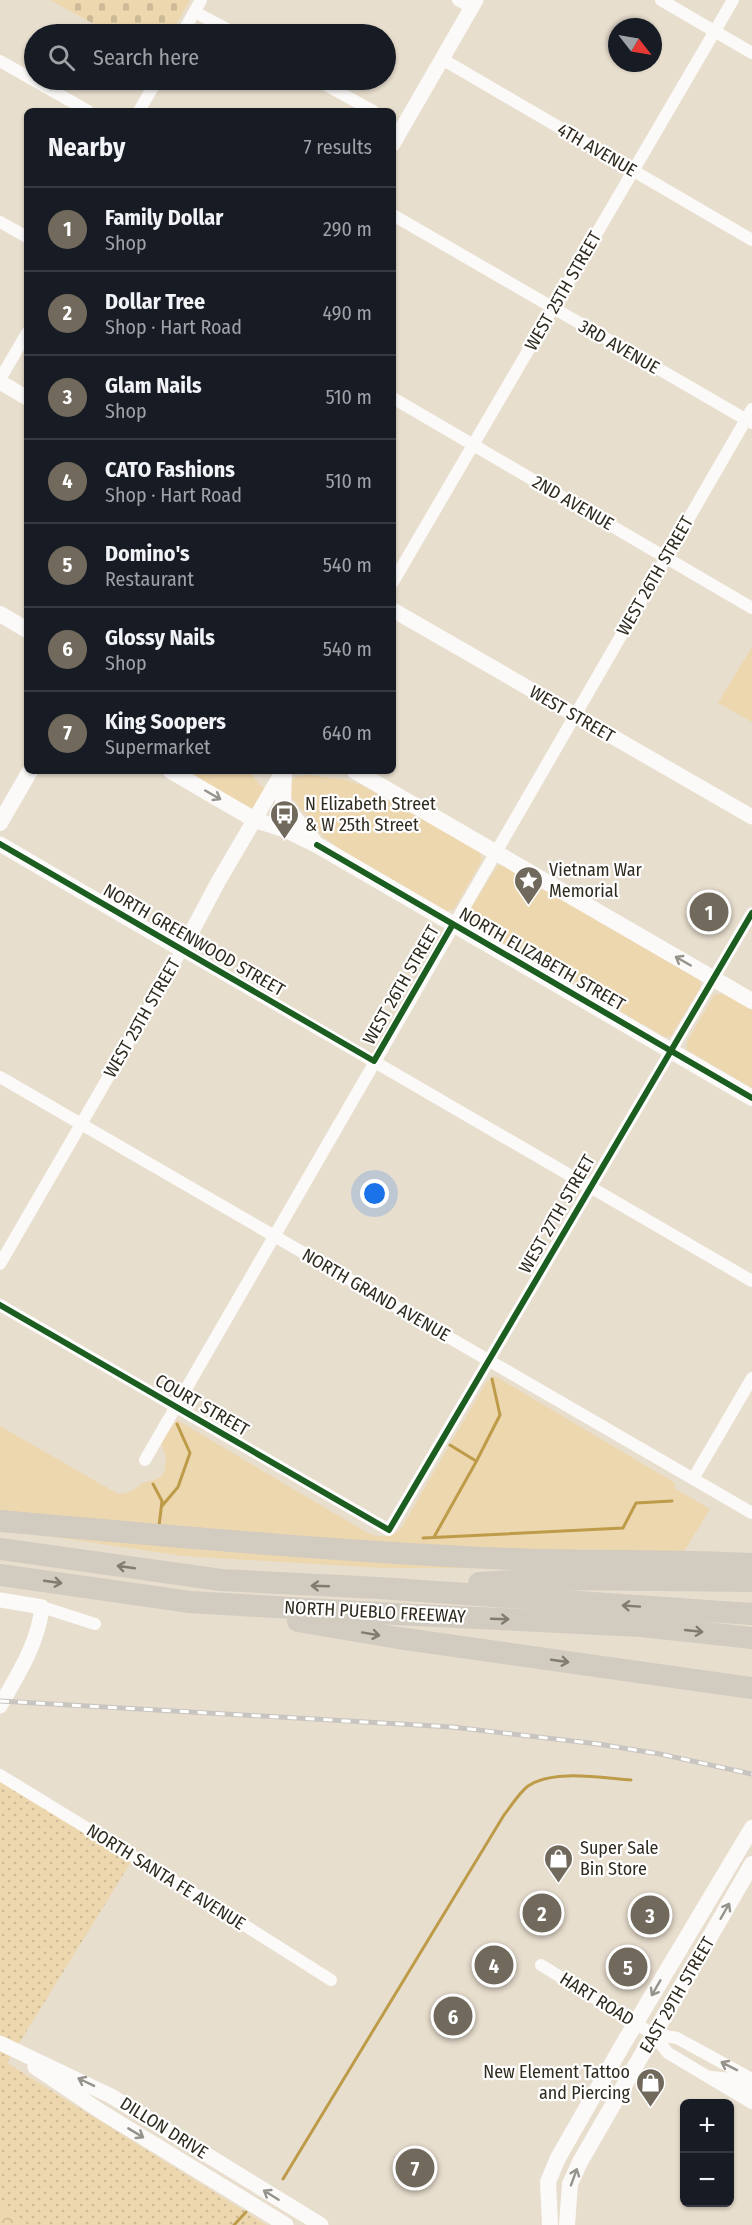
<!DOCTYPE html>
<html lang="en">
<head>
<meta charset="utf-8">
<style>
	body { margin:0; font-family:"Fira Sans Condensed",sans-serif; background:#242831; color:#f1f3f6 }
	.controls { position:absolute; right:18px; bottom:18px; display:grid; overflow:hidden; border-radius:9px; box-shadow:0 2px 4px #0004 }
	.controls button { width:54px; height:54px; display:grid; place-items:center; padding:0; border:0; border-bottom:2px solid #363941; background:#171b24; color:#f1f3f6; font:30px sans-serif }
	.compass { position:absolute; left:608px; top:18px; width:54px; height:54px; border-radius:50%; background:#171b24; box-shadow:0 2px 4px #0004; rotate:121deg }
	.you { position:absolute; left:375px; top:1194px; width:21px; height:21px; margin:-15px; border:4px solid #fff; border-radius:50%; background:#1a73e8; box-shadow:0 0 0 9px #1a73e833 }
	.badge { display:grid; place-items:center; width:39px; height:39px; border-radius:50%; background:#716a5c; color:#fff; font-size:20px; font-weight:700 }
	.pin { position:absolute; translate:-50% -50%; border:3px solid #fff; box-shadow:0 2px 6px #0006 }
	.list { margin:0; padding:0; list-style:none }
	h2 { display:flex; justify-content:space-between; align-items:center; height:78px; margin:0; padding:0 24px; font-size:26px }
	h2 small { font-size:20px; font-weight:400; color:#9ea1a6 }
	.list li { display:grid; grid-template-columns:39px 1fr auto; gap:18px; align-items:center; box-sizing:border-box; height:84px; padding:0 24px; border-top:2px solid #363941 }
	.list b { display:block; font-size:22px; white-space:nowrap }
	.list p { margin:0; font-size:20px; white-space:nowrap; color:#9ea1a6 }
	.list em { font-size:20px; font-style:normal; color:#9ea1a6 }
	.icon { flex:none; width:33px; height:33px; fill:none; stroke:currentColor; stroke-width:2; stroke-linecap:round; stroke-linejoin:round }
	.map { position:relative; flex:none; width:752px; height:2225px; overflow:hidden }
	.search { position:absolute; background:#171b24; box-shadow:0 2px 4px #0004; left:24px; top:24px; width:372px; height:66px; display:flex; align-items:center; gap:15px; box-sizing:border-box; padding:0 21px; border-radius:33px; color:#9ea1a6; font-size:22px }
	.panel { position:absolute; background:#171b24; box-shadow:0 2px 4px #0004; left:24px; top:108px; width:372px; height:666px; border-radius:9px }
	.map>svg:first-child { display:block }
</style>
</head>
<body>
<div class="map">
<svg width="752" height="2225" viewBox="0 0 752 2225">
	<defs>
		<pattern id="grass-dots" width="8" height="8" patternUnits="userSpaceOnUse" patternTransform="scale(1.5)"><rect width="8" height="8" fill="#edd7af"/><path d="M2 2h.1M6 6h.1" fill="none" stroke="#ccb996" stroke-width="1.8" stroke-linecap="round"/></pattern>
		<pattern id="forest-crowns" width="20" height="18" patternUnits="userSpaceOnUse" patternTransform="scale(1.5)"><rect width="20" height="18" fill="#edd7af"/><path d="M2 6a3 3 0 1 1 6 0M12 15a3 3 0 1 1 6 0" fill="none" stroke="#ccb996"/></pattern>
		<pattern id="cemetery-stones" width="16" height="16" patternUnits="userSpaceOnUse" patternTransform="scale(1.5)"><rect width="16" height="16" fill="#edd7af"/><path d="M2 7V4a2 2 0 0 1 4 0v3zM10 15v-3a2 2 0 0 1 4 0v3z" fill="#ccb996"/></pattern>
	</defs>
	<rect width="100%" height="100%" fill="#e8dece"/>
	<path fill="url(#grass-dots)" d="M0,1775L134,1857L7,2063L267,2225H28L8,2210L0,2207Z"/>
	<path fill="url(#forest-crowns)" d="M0,2207L8,2210L28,2225H0Z"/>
	<path fill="url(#cemetery-stones)" d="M50,0H190L171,34H112Z"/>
	<path fill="#edd7af" d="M752,647V722L718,703Z
		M180,771H248L264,789L255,810Z
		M309,775L347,780L361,785L480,852L482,860L454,909L446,911L340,849L324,837L288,793L289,781L299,776Z
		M498,865L503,866L700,980V988L671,1036L665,1037L469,924L466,916Z
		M720,994H724L752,1010V1088L687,1050V1042L714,995Z
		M495,1376L675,1483L674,1488L710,1509L674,1568H381L183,1556L0,1529V1426L118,1494C133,1492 130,1492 141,1484C150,1479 155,1483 164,1473L166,1458L161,1442L177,1420L366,1532C379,1539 388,1537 400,1530L487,1381Z"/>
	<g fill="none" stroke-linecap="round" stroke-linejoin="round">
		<path stroke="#bd9b48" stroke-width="3" d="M450,1445L476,1461
			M153,1484L162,1501L159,1526
			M162,1506L178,1487L190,1453L177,1424
			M434,1537L476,1462L500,1415L492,1379
			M423,1538L623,1528L636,1503L672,1501
			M283,2179L504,1815C511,1806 519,1793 528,1786C553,1769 602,1778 631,1780
			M234,2225L246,2212"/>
		<path stroke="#fcfaf8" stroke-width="12" d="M458,0L472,8
			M661,0L752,53
			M195,12L236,34
			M182,34L201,0
			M442,59L752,240
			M0,61L88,111
			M317,80L373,111
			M139,111L157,80
			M393,215L752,423
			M0,222L27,237
			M0,379L27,333
			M393,398L752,608
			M393,582L733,0
			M0,1077L752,1513
			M0,1264L182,950L752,1281
			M0,1305L389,1530L752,913
			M145,1460L752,409
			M693,1479L752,1378
			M42,1607L95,1624
			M0,1775L211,1904L331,1980
			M541,1965L653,2034L668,2053L752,2103
			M653,2034L677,2038L752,2079
			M712,2077L731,2079L752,2092"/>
		<path stroke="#fcfaf8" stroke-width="15" d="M393,144L476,0
			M0,382L27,398
			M393,610L752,817
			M0,844L182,950L218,882L283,771
			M0,1600L42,1607C38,1644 18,1674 0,1706
			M0,2043L111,2096L321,2225
			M35,2067L100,2111L286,2225"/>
		<path stroke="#fcfaf8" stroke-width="16" d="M0,614L27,630
			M171,771L255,820L286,830L317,845L752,1098
			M284,771L283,804L313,840
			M355,771L752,1001
			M0,823L30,771
			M550,2225L548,2182L558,2158L622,2046L752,1828
			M567,2225L570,2184L580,2162L752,1864"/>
		<path stroke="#d2cbc0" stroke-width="22" d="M0,1521C170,1536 341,1552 511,1559C592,1562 672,1560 752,1564
			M0,1549L221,1580L379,1588L752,1614
			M0,1575L190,1602L395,1614L641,1626L752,1638
			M479,1583L556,1579L752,1581
			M298,1621L398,1638L752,1688"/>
		<defs>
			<path id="rail" d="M0,1701L452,1727L598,1744L660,1754L752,1774"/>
		</defs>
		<use href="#rail" stroke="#c8c5c0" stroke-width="5"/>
		<use href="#rail" stroke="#fff" stroke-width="3" stroke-dasharray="9" stroke-linecap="butt"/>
		<defs>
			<path id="cycleway" d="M0,844L374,1061L453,924
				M317,845L752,1098
				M0,1305L389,1530L752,913"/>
		</defs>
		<use href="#cycleway" stroke="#fff" stroke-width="10"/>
		<use href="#cycleway" stroke="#1b5e20" stroke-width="6"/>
	</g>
	<defs><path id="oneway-shaft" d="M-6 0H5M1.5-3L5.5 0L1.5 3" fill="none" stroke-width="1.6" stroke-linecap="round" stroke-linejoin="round" transform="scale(1.5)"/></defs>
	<g stroke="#96928c">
		<use href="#oneway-shaft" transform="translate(213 795) rotate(30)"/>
		<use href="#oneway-shaft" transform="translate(683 961) rotate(-150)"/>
		<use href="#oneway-shaft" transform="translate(725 1911) rotate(-60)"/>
		<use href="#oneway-shaft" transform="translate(656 1988) rotate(120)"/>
		<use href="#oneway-shaft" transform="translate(729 2066) rotate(-153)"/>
		<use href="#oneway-shaft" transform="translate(86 2082) rotate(-154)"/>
		<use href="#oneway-shaft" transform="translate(136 2133) rotate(31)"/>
		<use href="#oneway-shaft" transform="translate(574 2177) rotate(-70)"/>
		<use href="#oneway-shaft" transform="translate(271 2195) rotate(-148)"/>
	</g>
	<g stroke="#827b70">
		<use href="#oneway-shaft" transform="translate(126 1567) rotate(-172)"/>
		<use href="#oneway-shaft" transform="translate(53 1582) rotate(8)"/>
		<use href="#oneway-shaft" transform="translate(320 1586) rotate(-178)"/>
		<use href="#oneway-shaft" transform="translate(631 1606) rotate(-176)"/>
		<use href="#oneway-shaft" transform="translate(500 1619) rotate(2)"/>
		<use href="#oneway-shaft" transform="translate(694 1631) rotate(6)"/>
		<use href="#oneway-shaft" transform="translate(371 1634) rotate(10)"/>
		<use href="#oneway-shaft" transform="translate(560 1661) rotate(8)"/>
	</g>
	<defs>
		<symbol id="bus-pin" viewBox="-11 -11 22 30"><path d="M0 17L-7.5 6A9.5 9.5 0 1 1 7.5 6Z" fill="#716a5c" stroke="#fff"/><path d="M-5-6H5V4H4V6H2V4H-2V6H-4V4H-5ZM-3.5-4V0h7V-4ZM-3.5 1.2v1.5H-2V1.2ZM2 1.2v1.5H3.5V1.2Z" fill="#fff"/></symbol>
		<symbol id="sight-pin" viewBox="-11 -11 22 30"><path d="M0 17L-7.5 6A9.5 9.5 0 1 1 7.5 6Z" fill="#716a5c" stroke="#fff"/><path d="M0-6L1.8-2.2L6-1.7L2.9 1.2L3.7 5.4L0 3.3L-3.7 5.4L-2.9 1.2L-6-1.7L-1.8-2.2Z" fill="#fff"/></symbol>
		<symbol id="shop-pin" viewBox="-11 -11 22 30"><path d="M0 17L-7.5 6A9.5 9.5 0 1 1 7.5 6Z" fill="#716a5c" stroke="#fff"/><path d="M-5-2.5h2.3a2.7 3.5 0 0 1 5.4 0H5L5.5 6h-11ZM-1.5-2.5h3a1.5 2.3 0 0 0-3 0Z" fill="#fff"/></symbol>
	</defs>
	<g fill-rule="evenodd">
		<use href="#bus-pin" x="268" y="798" width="33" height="45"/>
		<use href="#sight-pin" x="512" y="864" width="33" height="45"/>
		<use href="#shop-pin" x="542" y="1842" width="33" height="45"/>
		<use href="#shop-pin" x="634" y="2066" width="33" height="45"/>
	</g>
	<g text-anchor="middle" stroke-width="4.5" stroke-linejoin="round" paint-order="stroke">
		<g font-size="18" fill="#312b1f" stroke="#fff">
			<text transform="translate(597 150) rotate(30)" y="6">4TH AVENUE</text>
			<text transform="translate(563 291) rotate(-60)" y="6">WEST 25TH STREET</text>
			<text transform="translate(619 347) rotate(30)" y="6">3RD AVENUE</text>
			<text transform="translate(573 503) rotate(30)" y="6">2ND AVENUE</text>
			<text transform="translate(655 576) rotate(-60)" y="6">WEST 26TH STREET</text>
			<text transform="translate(572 714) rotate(30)" y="6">WEST STREET</text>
			<text transform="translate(194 940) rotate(30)" y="6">NORTH GREENWOOD STREET</text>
			<text transform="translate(542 959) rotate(30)" y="6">NORTH ELIZABETH STREET</text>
			<text transform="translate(401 985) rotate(-60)" y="6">WEST 26TH STREET</text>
			<text transform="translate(142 1018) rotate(-60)" y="6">WEST 25TH STREET</text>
			<text transform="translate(557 1214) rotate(-60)" y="6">WEST 27TH STREET</text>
			<text transform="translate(376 1295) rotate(30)" y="6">NORTH GRAND AVENUE</text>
			<text transform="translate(202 1405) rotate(30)" y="6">COURT STREET</text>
			<text transform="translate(375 1612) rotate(3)" y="6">NORTH PUEBLO FREEWAY</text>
			<text transform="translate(166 1877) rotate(32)" y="6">NORTH SANTA FE AVENUE</text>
			<text transform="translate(677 1995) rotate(-60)" y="6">EAST 29TH STREET</text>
			<text transform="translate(597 1999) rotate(32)" y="6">HART ROAD</text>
			<text transform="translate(164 2128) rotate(32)" y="6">DILLON DRIVE</text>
		</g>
		<g font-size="18" fill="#312b1f" stroke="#fff" text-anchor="start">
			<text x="305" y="810">N Elizabeth Street<tspan x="305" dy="21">&amp; W 25th Street</tspan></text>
			<text x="549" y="876">Vietnam War<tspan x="549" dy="21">Memorial</tspan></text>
			<text x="580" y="1854">Super Sale<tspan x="580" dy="21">Bin Store</tspan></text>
			<text x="630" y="2078" text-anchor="end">New Element Tattoo<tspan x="630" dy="21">and Piercing</tspan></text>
		</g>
	</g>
</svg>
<div class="controls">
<button>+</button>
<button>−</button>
</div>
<svg class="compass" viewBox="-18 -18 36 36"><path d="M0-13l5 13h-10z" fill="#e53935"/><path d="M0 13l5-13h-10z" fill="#9ea1a6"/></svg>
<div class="you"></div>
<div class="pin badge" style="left:709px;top:912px">1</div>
<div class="pin badge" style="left:542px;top:1913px">2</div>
<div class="pin badge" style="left:650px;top:1915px">3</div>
<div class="pin badge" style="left:494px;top:1965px">4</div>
<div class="pin badge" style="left:628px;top:1967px">5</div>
<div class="pin badge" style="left:453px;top:2016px">6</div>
<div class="pin badge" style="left:415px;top:2168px">7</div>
<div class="search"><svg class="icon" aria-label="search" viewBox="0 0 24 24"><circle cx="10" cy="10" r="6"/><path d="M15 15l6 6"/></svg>Search here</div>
<section class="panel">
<h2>Nearby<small>7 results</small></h2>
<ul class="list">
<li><span class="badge">1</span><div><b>Family Dollar</b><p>Shop</p></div><em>290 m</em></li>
<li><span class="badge">2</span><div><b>Dollar Tree</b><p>Shop · Hart Road</p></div><em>490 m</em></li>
<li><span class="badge">3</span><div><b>Glam Nails</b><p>Shop</p></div><em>510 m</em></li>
<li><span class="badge">4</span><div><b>CATO Fashions</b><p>Shop · Hart Road</p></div><em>510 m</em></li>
<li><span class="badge">5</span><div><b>Domino's</b><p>Restaurant</p></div><em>540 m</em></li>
<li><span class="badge">6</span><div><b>Glossy Nails</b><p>Shop</p></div><em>540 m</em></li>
<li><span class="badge">7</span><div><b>King Soopers</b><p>Supermarket</p></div><em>640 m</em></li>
</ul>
</section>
</div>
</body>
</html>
